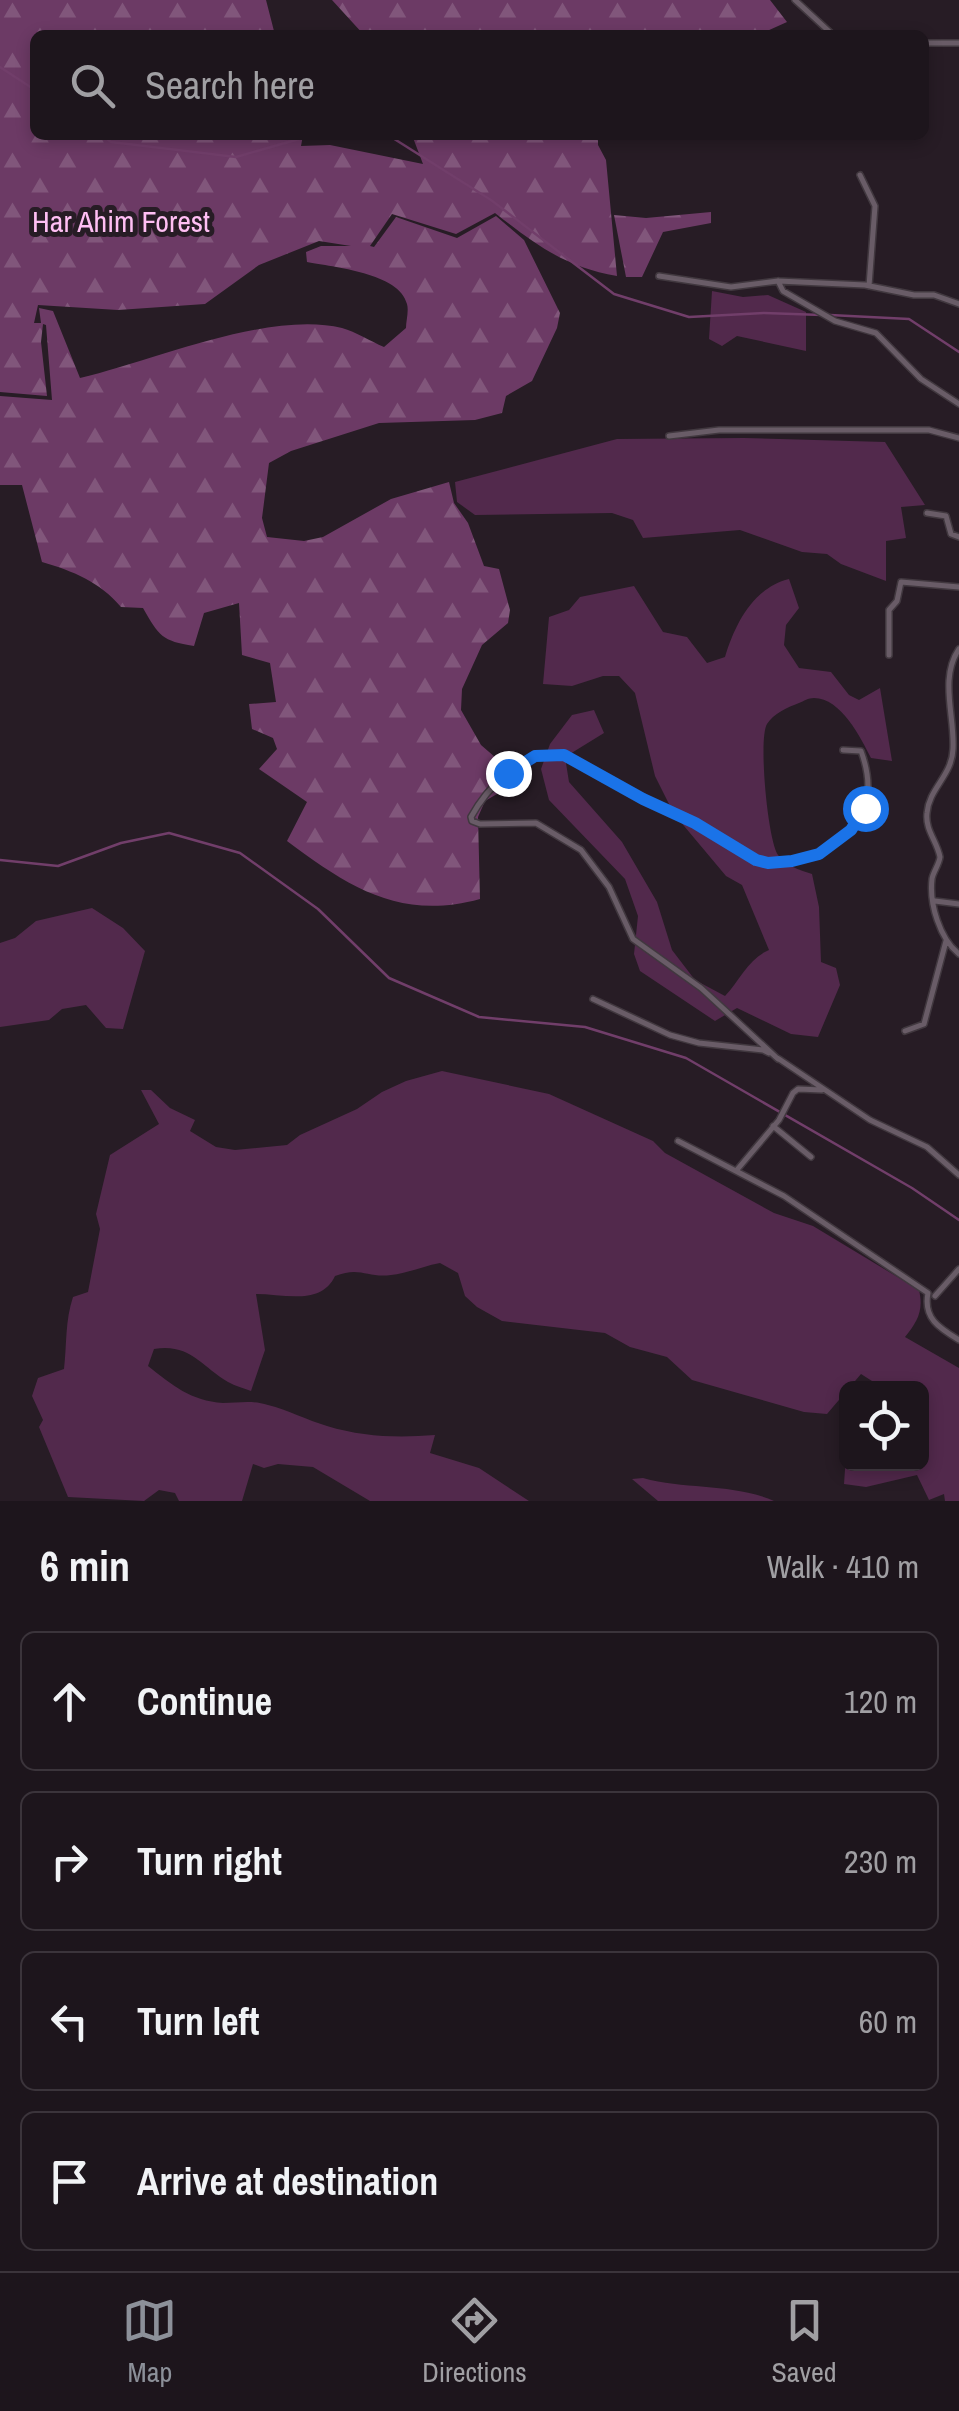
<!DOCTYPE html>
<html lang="en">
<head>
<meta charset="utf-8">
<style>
	body { margin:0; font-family:"Archivo Narrow",sans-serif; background:#251e25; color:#f1f3f6 }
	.controls { position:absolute; right:30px; bottom:30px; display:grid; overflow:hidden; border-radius:15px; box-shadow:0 5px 15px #0003 }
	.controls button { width:90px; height:90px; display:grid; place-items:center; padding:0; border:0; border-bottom:2px solid #3b343b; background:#1d151c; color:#f1f3f6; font:50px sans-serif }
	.stop { position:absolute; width:30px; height:30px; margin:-22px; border:8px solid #1a73e8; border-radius:50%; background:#fff }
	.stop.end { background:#1a73e8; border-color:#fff; box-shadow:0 2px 10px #0008 }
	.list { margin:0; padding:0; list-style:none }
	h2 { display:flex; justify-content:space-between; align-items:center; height:130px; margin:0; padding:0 40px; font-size:42px }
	h2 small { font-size:32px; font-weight:400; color:#a09fa3 }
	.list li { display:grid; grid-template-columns:65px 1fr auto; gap:30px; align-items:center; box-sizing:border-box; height:140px; margin:0 20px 20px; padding:0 20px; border:2px solid #3b343b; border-radius:15px }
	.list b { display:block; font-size:38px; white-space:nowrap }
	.list em { font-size:32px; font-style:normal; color:#a09fa3 }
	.icon { flex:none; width:55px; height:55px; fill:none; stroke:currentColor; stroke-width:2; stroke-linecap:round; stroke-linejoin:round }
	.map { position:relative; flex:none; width:959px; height:1501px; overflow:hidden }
	.search { position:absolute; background:#1d151c; box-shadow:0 5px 15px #0003; left:30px; right:30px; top:30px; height:110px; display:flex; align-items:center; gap:25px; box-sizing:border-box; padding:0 35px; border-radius:15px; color:#a09fa3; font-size:38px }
	.sheet { height:770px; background:#1d151c }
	nav { display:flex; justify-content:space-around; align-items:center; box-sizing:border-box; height:140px; border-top:2px solid #3b343b; background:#1d151c; font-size:28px; color:#a09fa3 }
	nav a { display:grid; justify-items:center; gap:5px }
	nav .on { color:#8c9099 }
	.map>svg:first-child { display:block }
</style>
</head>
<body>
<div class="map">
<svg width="959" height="1501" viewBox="0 0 959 1501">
	<defs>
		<pattern id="forest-firs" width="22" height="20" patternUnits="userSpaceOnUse" patternTransform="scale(2.5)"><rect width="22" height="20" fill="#6c3a65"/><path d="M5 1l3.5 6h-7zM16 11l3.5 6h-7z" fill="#81567b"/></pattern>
	</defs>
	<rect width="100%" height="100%" fill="#271c25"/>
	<path fill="#52294c" d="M712,291L743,297L768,295L806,312V351L737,336L722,346L709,339Z
		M744,438L885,442L925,505L901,507L906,538L886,541V581L841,564L827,554L802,552L740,530L643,538L633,520L612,513L475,515L457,502L455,482L617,439Z
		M789,579L799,608L786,625L784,645L799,668L831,672L849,695L859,700L880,688L892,761L871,758C861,738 841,698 814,698C808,698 804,701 799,703C788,707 773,714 767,724C758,739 768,841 778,855C786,866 800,870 812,874L819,907L821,962L836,968L840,985L818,1037L791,1034L737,1008L715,1021L640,971L634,954L638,916L625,879L549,800L541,769L550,744L572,715L594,710L604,733L565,757L569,782L622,842L657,902L672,950L695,980L725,996C740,980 749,958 769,950L742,885L726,876L674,814L655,776L635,693L619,676H603L572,686L543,684L549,617L569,610L580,597L634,586L663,632L687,637L707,663L725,657C735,624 753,588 789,579Z
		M92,908L123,928L145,951L123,1029L106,1028L86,1005L62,1009L49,1020L0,1027V943L15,938L36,921Z
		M442,1071L549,1094L653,1141L665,1153L774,1213L813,1226L919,1290C924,1311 917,1322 905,1337L959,1368V1501H945L944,1494L929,1500L917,1475L866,1487L844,1484L846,1455V1464H922V1388H883L861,1374L827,1414L804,1412L692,1380L667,1357L630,1347L605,1333L502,1321L477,1307L465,1296L458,1273L440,1263C424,1266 408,1273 391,1275C367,1278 360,1266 335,1276C321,1306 284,1294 256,1294L265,1350L251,1391C244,1388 235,1386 228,1382C201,1366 190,1343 154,1349L148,1366C172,1385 191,1401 223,1403C239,1403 252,1400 268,1405C288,1410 307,1420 327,1426C363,1437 398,1438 435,1435L430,1453L479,1468L529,1501H370L313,1467L278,1464L264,1468L253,1464L242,1501H179L175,1493L159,1490L144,1501L68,1497L39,1427L43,1420L32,1396L38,1378L64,1369C67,1343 65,1321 73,1297L88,1292L100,1229L96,1214L110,1155L159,1124L141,1090H151L170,1108L195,1120L190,1131L216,1147L235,1150L287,1145L300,1135L357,1109L382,1092L406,1081Z
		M643,1478C686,1490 733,1483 774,1501H658L632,1479Z"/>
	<path fill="url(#forest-firs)" fill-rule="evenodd" d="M0,0H266L275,35H35V135H303L301,146L330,145L423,164L412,135H598V145L606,160L617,276C565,267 536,245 495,213L456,234L392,214L370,246L374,247L396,217L457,238L496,216L524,240L560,313L557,328L532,381L506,396L502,413L475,420L379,423L291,451L269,463L262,518L267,537L304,541L323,537L391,499L449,482L454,503L468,523L484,566L499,569L510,610L508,623L482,645L462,689L461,710L481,745L496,758L497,794L485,801L478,817L480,899C400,921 349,887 287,841L307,802L259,769L277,749L273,738L252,729L249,704L276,702L270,663L242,655L239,603L204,613L194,646C162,641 159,636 143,608L121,607C100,582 73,571 42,562L22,485H0V396L52,400L46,325L43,324L41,342L47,396L0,392ZM319,241L351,246H321L306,252L307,262C333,267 400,273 407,304C409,311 406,321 406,328L384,347C370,341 356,332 342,328C269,310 153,361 80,378L53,311L39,308L41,323H34L38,305L118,310L205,304L259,265Z
		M332,0H770L787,22L758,35H364Z
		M711,212V223L663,232L642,277H626L614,215L646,218Z"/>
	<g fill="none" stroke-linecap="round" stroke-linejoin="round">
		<path stroke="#713e6a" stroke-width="2.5" d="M0,67L35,90
			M102,135L111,142L236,157L313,135
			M388,135L491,200L614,294L689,317L764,313L822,315
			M830,315L909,319L959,352
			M0,860L58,866L121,843L169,833L240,853L318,909L389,978L479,1017L585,1027L686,1058L912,1188L959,1220"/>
		<defs>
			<path id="street" d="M795,0L833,35
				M924,43H959
				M860,175L875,206L869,286
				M659,276L731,287L778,281L865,285L914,295H934L959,304
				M778,281L783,291L835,321L876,333L921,379L959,404
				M669,436L719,430H929L959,438
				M927,513L946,516L951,534L959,537
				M959,649C939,678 955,717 953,749C952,776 929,788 927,813C925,830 937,841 940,857C939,865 933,872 932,879C929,904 940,939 959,954
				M889,655V610L897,601L901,582L959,587
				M935,901L959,904
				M593,999L670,1035L699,1043L763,1050L769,1053
				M905,1031L924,1024L946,941
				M778,1059L701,988L633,939L609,887L581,850L536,823L480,824L472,821L471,817C486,790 519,753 552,754C573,754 590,769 607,779C636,795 666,809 696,823C717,833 734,851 755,859C786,872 822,854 846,834C872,811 872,781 861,751L843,750
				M779,1059L870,1120L927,1147L959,1175
				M773,1126L811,1157
				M678,1141L784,1196L928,1293C923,1318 939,1328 959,1340
				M736,1171L779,1120L793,1093L798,1089L822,1090
				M935,1296L959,1269"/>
		</defs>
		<use href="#street" stroke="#41383f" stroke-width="8"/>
		<use href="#street" stroke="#695c67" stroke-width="5"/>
	</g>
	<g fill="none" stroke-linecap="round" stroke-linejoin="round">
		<path stroke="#1a73e8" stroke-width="12" d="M508,773L535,756L564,755L643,799L695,823L756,860L768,863L792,861L819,854L851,830L865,808"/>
	</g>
	<g text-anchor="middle" stroke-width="10" stroke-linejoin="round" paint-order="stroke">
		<g font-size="30" fill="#ffbff4" stroke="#271c25">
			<text x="121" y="232">Har Ahim Forest</text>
		</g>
	</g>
</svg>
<div class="controls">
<button><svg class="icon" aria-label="locate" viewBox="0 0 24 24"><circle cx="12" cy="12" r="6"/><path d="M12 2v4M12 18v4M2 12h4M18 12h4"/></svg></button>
</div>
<div class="stop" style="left:865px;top:808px"></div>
<div class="stop end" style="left:508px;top:773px"></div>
<div class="search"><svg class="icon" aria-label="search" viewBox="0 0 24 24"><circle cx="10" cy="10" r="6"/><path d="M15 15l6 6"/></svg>Search here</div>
</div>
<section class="sheet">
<h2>6 min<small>Walk · 410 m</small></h2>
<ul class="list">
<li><svg class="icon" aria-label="ahead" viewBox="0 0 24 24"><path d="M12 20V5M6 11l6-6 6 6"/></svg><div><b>Continue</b></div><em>120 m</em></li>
<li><svg class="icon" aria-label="right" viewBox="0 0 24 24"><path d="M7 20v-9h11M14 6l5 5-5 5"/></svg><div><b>Turn right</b></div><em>230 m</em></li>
<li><svg class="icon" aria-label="left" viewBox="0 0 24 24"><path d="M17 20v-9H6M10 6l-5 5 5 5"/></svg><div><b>Turn left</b></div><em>60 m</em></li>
<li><svg class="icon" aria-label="arrive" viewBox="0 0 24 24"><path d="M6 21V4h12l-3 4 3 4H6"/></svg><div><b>Arrive at destination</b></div></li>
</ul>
</section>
<nav>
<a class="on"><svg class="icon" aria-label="map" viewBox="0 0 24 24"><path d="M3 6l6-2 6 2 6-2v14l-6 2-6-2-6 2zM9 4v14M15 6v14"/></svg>Map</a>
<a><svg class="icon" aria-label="directions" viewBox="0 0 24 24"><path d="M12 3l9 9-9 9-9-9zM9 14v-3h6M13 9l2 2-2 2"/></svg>Directions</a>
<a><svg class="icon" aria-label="saved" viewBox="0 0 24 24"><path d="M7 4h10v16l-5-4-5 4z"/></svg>Saved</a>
</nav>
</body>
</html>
